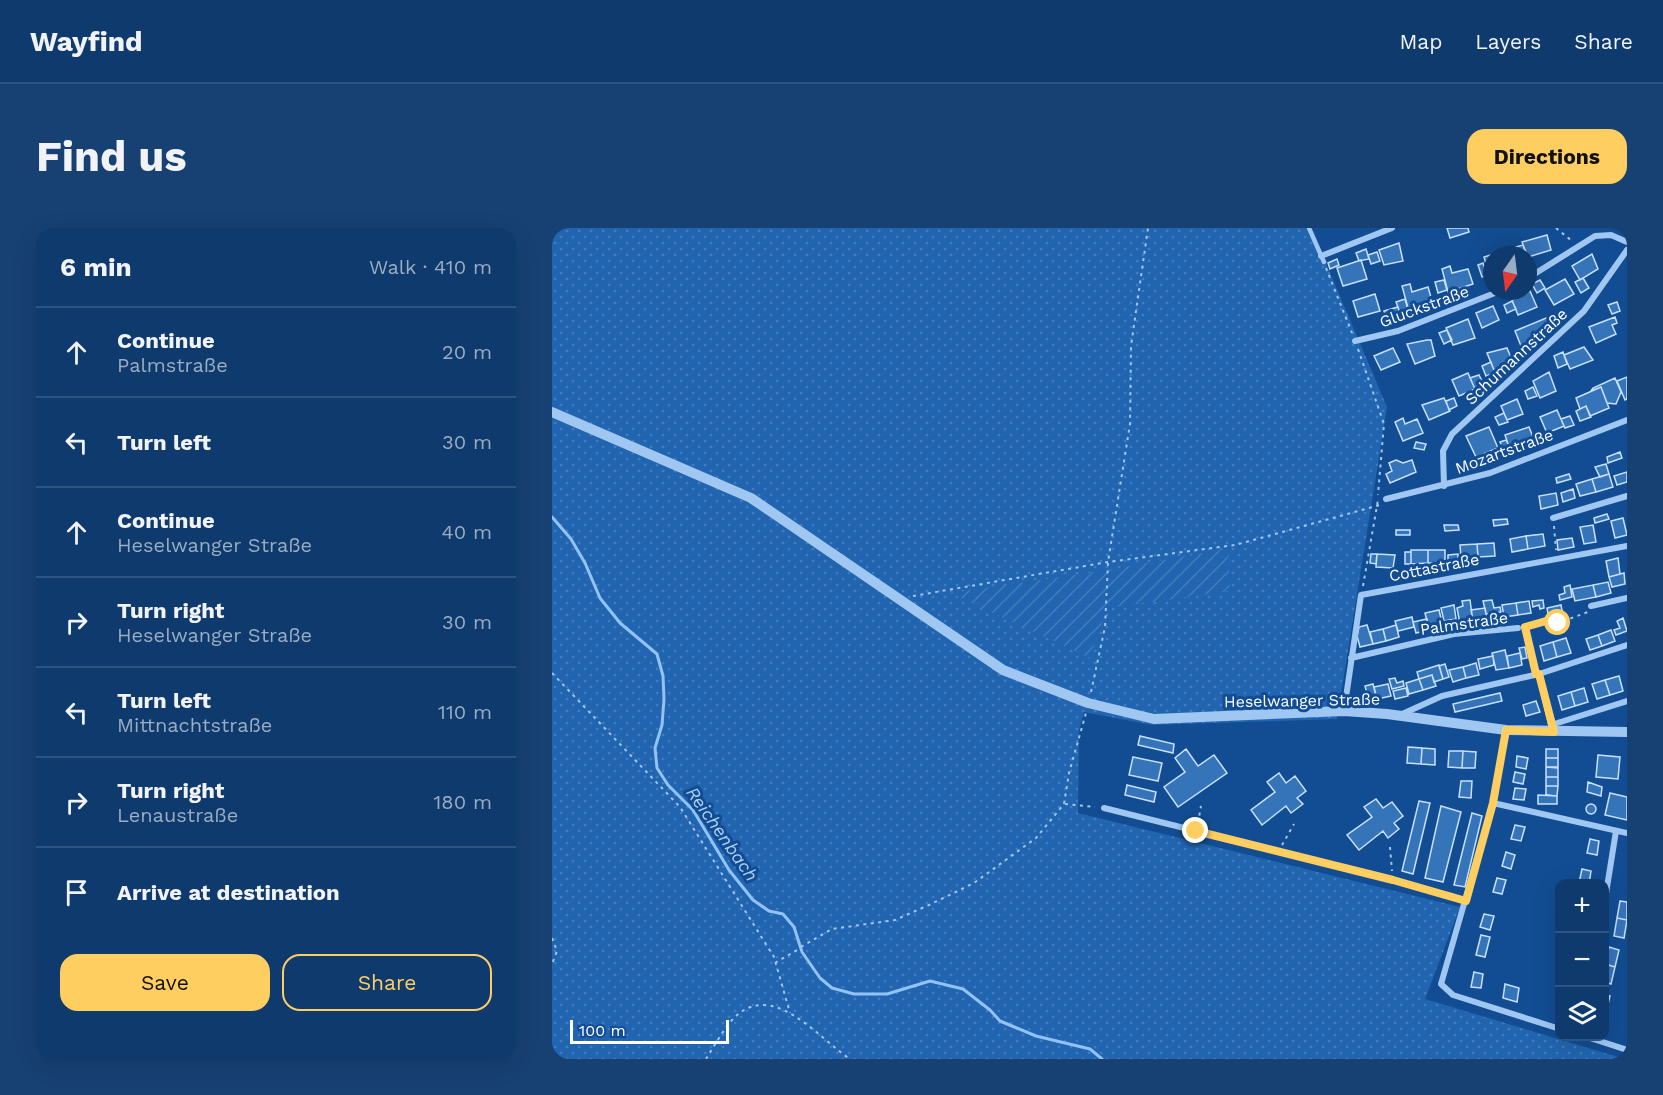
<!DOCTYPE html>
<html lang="en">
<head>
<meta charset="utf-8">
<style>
	body { margin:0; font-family:"Work Sans",sans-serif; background:#174173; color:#f1f3f6 }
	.controls { position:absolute; right:18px; bottom:18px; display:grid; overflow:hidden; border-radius:12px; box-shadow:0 6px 24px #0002 }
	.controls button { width:54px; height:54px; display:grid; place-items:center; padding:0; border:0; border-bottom:2px solid #2e5481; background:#0e3a6e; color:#f1f3f6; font:30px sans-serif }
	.compass { position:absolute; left:931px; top:18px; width:54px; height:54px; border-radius:50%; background:#0e3a6e; box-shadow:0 6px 24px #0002; rotate:194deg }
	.scale { position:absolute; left:18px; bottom:15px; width:159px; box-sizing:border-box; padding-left:6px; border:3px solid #fff; border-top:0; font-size:16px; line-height:21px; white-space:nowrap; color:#fff; -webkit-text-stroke:4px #124d93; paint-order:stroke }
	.stop { position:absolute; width:18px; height:18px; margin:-14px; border:4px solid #ffce61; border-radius:50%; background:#fff }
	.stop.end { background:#ffce61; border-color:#fff; box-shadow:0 2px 6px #0008 }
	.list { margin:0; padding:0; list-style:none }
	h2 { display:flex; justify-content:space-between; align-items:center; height:78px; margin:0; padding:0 24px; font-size:26px }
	h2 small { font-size:20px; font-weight:400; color:#9badc2 }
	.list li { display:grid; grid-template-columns:39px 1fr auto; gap:18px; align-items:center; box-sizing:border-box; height:90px; padding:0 24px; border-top:2px solid #2e5481 }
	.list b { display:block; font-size:22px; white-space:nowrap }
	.list p { margin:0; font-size:20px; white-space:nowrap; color:#9badc2 }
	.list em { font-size:20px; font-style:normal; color:#9badc2 }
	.actions { display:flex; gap:12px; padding:18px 24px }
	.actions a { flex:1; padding:14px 0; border:2px solid #ffce61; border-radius:18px; text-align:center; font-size:21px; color:#ffce61 }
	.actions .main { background:#ffce61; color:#111 }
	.icon { flex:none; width:33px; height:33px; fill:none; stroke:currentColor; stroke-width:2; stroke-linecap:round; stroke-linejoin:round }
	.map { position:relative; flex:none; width:1075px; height:831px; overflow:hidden; border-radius:18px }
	header { display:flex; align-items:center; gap:36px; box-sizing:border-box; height:84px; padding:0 30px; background:#0e3a6e; border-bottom:2px solid #2e5481 }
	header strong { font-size:28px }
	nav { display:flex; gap:33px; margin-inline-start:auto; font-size:21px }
	.intro { display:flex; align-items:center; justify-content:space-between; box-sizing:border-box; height:144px; padding:0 36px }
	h1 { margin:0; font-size:42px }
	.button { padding:15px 27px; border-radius:18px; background:#ffce61; color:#111; font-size:21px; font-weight:700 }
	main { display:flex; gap:36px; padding:0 36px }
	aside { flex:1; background:#0e3a6e; border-radius:18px; box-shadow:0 6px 24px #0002 }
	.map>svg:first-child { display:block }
</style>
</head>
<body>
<header>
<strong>Wayfind</strong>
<nav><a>Map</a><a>Layers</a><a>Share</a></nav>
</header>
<div class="intro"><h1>Find us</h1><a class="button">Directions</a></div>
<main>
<aside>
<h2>6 min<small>Walk · 410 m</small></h2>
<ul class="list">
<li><svg class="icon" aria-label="ahead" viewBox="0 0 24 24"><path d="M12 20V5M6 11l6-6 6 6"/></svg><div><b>Continue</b><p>Palmstraße</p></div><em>20 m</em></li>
<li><svg class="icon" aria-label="left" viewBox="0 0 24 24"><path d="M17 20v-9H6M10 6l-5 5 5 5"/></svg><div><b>Turn left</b></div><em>30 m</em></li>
<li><svg class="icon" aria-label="ahead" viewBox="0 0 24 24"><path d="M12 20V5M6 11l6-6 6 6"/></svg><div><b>Continue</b><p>Heselwanger Straße</p></div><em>40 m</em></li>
<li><svg class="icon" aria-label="right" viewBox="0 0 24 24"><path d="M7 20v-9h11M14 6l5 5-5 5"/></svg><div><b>Turn right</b><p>Heselwanger Straße</p></div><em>30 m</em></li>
<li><svg class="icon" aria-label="left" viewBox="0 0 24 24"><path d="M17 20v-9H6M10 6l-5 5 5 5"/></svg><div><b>Turn left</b><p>Mittnachtstraße</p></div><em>110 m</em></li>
<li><svg class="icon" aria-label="right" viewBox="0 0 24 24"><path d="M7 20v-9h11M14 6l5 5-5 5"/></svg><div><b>Turn right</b><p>Lenaustraße</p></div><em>180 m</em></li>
<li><svg class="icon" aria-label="arrive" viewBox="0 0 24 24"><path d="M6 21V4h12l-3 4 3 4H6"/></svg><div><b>Arrive at destination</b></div></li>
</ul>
<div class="actions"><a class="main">Save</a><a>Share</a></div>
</aside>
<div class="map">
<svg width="1075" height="831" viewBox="0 0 1075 831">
	<defs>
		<pattern id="grass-dots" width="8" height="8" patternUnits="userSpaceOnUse" patternTransform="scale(1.5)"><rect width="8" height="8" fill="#2165b0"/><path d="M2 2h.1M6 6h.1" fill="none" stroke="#427cbc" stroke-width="1.8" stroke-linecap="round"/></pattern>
		<pattern id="garden-furrows" width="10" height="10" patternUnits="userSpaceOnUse" patternTransform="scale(1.5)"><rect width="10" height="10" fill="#2165b0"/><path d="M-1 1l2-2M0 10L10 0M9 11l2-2" fill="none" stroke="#427cbc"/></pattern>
	</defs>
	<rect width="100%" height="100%" fill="#124d93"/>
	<path fill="url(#grass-dots)" d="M0,0H759L835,179L785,491L600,497L532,484L527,502L526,585L908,679L873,771L1073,831H0Z"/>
	<path fill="url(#garden-furrows)" d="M676,321L678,363L555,380L538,430L398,365L543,344Z"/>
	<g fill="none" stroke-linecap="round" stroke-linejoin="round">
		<path stroke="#92c2f6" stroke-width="3" d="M0,289L19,311L33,335L48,370L68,395L105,426L111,448L112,471L110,497L103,520L105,540L116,557L141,582L177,642L201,672L217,683L231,686L242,699L250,724L268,750L280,760L302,766H335L378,753L411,761L438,782L448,793L484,808L538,821L550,831"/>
	</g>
	<path fill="#3674ba" stroke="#c7e1fd" stroke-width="1.5" d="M895,0H916L917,4L898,10Z
		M995,7L999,22L976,29L970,14Z
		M847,15L851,33L832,37L827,22Z
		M971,17L974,27H966L964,19Z
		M814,21L817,31L807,33L804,25Z
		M952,23L953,27H940V45L937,46L932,29Z
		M825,24L828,33L819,36L816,27Z
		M1040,26L1046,41L1028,52L1020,38Z
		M785,31L787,37L778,41L776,35Z
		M809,32L815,51L791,58L785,40Z
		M931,35L935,48L930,49L926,37Z
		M898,38L900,45L916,41L921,56L896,64L890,41Z
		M1031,50L1037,60L1029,65L1023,54Z
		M1013,51L1022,66L1002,77L993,62Z
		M892,52L895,62L886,65L883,54Z
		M988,52L993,60L985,65L980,56Z
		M858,56L860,64L876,59L880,73L856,80L850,58Z
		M978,63L985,79L966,87L960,72Z
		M823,66L828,83L806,89L801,73Z
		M853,71L856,82L848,85L844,74Z
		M960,73L964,81L955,85L952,77Z
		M1065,74L1068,83L1060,86L1056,77Z
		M941,78L947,92L930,100L924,85Z
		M846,79L849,90L835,92L832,83Z
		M999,88L1003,97L989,103L991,108L969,118L963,103Z
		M1063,89L1065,95L1060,97L1064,106L1044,115L1037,99Z
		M916,91L923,110L901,117L894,100Z
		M895,102L900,112L892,116L887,105Z
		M875,112H879L883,128L863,136L855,116Z
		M1032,119L1041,132L1018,141L1012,127Z
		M841,120L848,134L829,142L822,128Z
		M955,120L961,134L942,142L935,125Z
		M1011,124L1015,136L1006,140L1002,128Z
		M939,134L943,145L934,148L930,138Z
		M997,144L1004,163L988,170L981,153Z
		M916,145L923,161L907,168L900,152Z
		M927,147L932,157L923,161L918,150Z
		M1075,149V171L1073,172L1065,153Z
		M1063,150L1069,164L1064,176L1055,175L1049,159L1039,163L1041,160Z
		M981,159L985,168L976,171L973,163Z
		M1049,159L1057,180L1038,188L1034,178L1028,181L1024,170Z
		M892,170L898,183L877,192L870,177Z
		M902,170L905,178L897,182L894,173Z
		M965,171L971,186L955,192L949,178Z
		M1034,178L1039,189L1028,193L1024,183Z
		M1005,182L1012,198L995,205L988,189Z
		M952,185L956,194L947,197L943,189Z
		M1018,188L1022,197L1013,200L1009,191Z
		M851,190L853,196L865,191L871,205L851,213L843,194Z
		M937,199L946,220L924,229L914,208Z
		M977,199L981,209L964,216L966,219L958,222L953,207Z
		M954,212L958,220L952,223L948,214Z
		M864,214L874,216L872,222L862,220Z
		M1068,224L1070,230L1056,235L1055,229Z
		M844,232L851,235L860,232L864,244L838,255L834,246L840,243L837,235Z
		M1054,236L1057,246L1048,249L1043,239Z
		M1075,244V254L1065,257L1062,248Z
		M1017,246L1019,251L1005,255L1004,250Z
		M1057,246L1061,259L1044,264L1040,251Z
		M1040,251L1044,264L1028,268L1024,256Z
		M1021,261L1023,270L1011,274L1009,265Z
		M1004,265L1006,277L989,281L987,268Z
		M1055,286L1057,291L1043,295L1042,290Z
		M1071,290L1075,307L1063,310L1059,293Z
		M955,291L956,296L942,298L941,292Z
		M892,297H906L907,302L893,303Z
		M1041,297L1044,314L1032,316L1028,299Z
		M844,302H858V307H844Z
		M991,306L993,318L976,321L974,308Z
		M974,308L976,321L960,324L958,311Z
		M1020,310L1022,319L1006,322L1005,312Z
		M942,315L943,328L926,329L925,316Z
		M925,316L926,329L909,330L908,317Z
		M859,322H876V335L859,336Z
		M876,322H893V335H876Z
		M853,324H859V336H853Z
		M819,326H825L824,336L818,335Z
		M825,326L843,327L841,340L824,339Z
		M906,326V335L896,336V327Z
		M1066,330L1068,346L1057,349L1054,333Z
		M1072,345L1073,356L1060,359L1057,349Z
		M1056,354L1059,365L1044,369L1041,357Z
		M1018,357L1020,369L1008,372L1007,367L1013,365L1012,359Z
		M1041,357L1044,369L1023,373L1020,361Z
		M918,372L921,394L908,396L905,380L911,378L910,373Z
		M940,372L942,380L948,379L949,384L934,386L931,373Z
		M991,372L992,380L988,381L987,377L981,379L980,373Z
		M977,373L979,385L966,387L964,375Z
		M964,375L966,387L952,389L950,377Z
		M902,377L904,391L892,393L889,380Z
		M1009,377L1011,388L997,391L995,380Z
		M933,380L935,391L921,394L919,382Z
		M887,382L891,399L877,402L873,385Z
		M860,389L862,399L846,403L843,393Z
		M1071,390L1075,403L1064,407L1062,402L1068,400L1065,393Z
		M875,391L877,402L864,405L861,394Z
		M815,397L821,416L808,419L805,408L807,399Z
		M844,397L847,409L834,413L831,401Z
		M831,401L834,413L821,416L818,404Z
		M1059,402L1063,413L1050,418L1046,407Z
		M1046,407L1050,418L1038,422L1034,411Z
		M1014,410L1019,425L1005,429L1001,414Z
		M1001,414L1005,429L992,433L988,418Z
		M973,419L975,430L970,431L967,420Z
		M953,422L957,440L944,442L940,425Z
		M968,425L970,437L957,440L955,428Z
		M941,428L942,437L928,441L926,431Z
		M924,435L927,447L914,450L911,439Z
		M893,436L897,449L891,451L887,438Z
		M887,437L891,451L882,454L880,447L867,451L865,444Z
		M911,439L914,450L901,454L897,442Z
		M880,447L884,458L871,462L867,451Z
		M1067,448L1071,463L1058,467L1053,452Z
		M843,450L845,455L851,453L852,458L840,461L837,451Z
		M867,451L871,462L857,466L854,455Z
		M1053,452L1058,467L1045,471L1040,456Z
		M821,456L824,468L816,470L813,458Z
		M836,456L839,468L825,471L822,459Z
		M854,460L856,468L843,471L841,463Z
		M1032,460L1036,474L1023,478L1019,464Z
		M1019,464L1023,478L1010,482L1006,468Z
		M948,465L950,473L903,484L901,476Z
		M984,473L988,484L974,488L971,477Z
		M588,508L622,516L621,525L586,517Z
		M856,519L870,520L869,536L855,535Z
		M870,520L883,521V537L869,536Z
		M634,521L646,538L662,527L675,545L626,579L612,559L633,544L623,530Z
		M994,521H1006V530H994Z
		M897,523H911L910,540L896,539Z
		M911,523L924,524L923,540H910Z
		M1046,527L1068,529L1066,551L1044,549Z
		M965,528L976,530L974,541L964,539Z
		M581,529L610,535L606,553L577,547Z
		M994,530H1006V539H994Z
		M994,539L1006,540V549H994Z
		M963,544L973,546L971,556L961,554Z
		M727,545L734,555L743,548L754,563L745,570L751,576L739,585L734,578L710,597L699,582L723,564L715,554Z
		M994,549H1006V558H994Z
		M909,553H920L919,570L907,569Z
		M1036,554L1050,559L1049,568L1035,564Z
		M575,557L604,564L602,574L573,567Z
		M994,558H1006L1005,568L994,567Z
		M963,560L974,561L972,572L961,571Z
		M1058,565L1075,569V592L1053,587Z
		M986,567L1005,568V576H986Z
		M824,571L831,580L840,574L851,588L842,595L847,601L836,610L831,603L807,622L795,607L820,589L812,579Z
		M867,573L878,575L861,646L850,643Z
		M1034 581a5 5 0 1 1 10 0a5 5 0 1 1-10 0Z
		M889,578L909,584L891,654L873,650Z
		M920,585L930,588L913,659L902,657Z
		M963,597L973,599L969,613L959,611Z
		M1038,611L1047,613L1045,627L1035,625Z
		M954,624L963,627L959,641L950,638Z
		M1030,641L1039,643L1037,656L1027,655Z
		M945,650L954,652L950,666L941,664Z
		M1068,673L1075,674V692L1065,690Z
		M932,686L942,688L938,702L928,699Z
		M1065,690L1075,692L1072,710L1062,708Z
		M929,707L938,709L933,729L924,727Z
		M1057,719L1067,722L1063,739L1053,736Z
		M1053,736L1063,739L1059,756L1052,754Z
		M922,744L931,746L929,760L919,759Z
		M953,756L967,760L965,774L951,770Z
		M1052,766L1058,768L1054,784H1052Z"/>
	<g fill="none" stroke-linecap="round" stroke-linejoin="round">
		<path stroke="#a0c7f2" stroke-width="2" stroke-dasharray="3 4.5" stroke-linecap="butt" d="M1004,0L1020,13
			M774,40L800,105
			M806,121L832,196L826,267
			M1002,298L1004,322
			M811,358L826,272
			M361,368L556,334L683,317L828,277
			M975,398L994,393L1006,395L1036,384
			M974,401L982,440
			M0,445L128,579L222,729L238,785
			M539,464L553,399L556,334L578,196L579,118L596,0
			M513,576L543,579
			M646,595L649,578
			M730,617L742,596
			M838,619L840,643
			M0,710L5,723L0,736
			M249,719L280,701L343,692L377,677L422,655L484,610L512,576L517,545L534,485
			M223,735L247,721
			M154,831C162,818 170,804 180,792C219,749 266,810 298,831"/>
		<path stroke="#a0c7f2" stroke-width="4.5" d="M757,0L772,34"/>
		<path stroke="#a0c7f2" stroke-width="6" d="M769,28L840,0
			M976,50L1043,8L1059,7L1075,14
			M803,113L846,103L948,63
			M892,258L891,223L900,206L1032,83L1075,22
			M834,271L938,245L1075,192
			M1001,290L1075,268
			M1039,378L1075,370
			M799,430L902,406L966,400
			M987,446L1000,501
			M792,483L809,367L1075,318
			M848,487L890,468L987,446L1075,417
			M999,497L1075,473
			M954,502L941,575L889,756L901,767L1008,801
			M941,575L1075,605
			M552,580L841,652L914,673
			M1052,678L1064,603
			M1032,808L1075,822"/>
		<path stroke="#a0c7f2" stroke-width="10" d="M0,184L199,270L451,442L536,475L602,491L792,483L835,486L954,502L1075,504"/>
	</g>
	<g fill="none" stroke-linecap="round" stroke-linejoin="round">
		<path stroke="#ffce61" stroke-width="8" d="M644,603L841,652L914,673L941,575L954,502L1002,504L987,446H984L973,399L994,393L1006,395"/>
	</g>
	<g text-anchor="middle" stroke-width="6" stroke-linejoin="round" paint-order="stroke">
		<g font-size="16" fill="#fff" stroke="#124d93">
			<text transform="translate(872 78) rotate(-20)" y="6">Gluckstraße</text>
			<text transform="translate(964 128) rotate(-43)" y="6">Schumannstraße</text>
			<text transform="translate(952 223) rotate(-20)" y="6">Mozartstraße</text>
			<text transform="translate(882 339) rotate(-11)" y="6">Cottastraße</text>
			<text transform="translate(912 395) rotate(-8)" y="6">Palmstraße</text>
			<text transform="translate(750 472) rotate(-1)" y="6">Heselwanger Straße</text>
		</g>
		<g font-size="18" font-style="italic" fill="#acd1f9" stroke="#124d93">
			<text transform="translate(170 606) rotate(55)" y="6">Reichenbach</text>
		</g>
	</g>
</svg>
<div class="controls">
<button>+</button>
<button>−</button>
<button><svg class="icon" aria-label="layers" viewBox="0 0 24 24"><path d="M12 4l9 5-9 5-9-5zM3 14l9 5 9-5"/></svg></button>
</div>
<svg class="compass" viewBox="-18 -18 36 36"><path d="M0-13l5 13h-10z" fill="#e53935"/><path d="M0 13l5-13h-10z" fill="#9badc2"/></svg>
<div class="scale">100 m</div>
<div class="stop" style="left:1006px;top:395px"></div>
<div class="stop end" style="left:644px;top:603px"></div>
</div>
</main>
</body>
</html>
